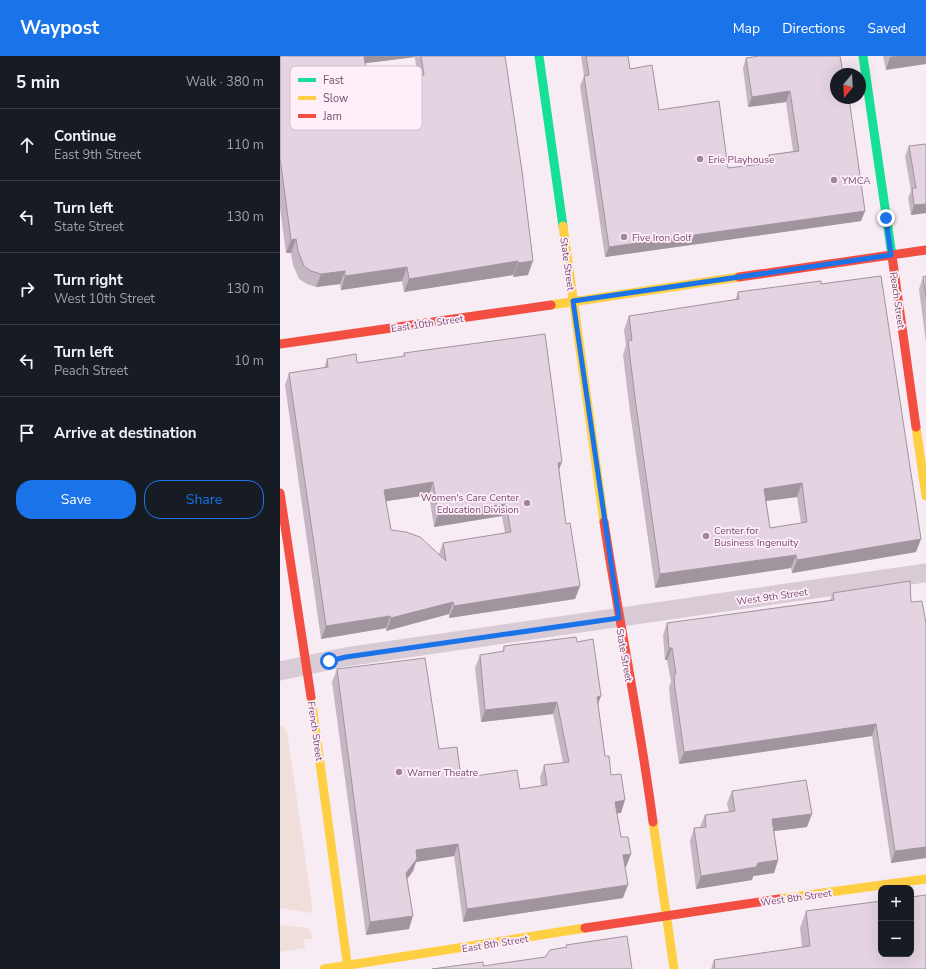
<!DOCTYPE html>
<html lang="en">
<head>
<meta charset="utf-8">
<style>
	body { margin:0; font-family:"Nunito Sans",sans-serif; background:#20242c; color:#f1f3f6 }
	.controls { position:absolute; right:12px; bottom:12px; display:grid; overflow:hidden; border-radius:8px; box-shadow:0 4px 16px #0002 }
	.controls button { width:36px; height:36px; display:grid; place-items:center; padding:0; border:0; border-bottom:1px solid #363941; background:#171b24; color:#f1f3f6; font:20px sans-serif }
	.compass { position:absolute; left:550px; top:12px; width:36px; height:36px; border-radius:50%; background:#171b24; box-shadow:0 4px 16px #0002; rotate:198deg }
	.stop { position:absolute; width:12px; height:12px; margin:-9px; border:3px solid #1a73e8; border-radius:50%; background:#fff }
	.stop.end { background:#1a73e8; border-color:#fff; box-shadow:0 1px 4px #0008 }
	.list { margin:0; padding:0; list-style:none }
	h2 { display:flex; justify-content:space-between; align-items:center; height:52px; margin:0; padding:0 16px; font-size:17px }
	h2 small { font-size:13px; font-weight:400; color:#9ea1a6 }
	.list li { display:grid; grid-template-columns:26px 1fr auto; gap:12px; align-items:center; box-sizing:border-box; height:72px; padding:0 16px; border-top:1px solid #363941 }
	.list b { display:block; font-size:15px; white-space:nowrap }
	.list p { margin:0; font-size:13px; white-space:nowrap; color:#9ea1a6 }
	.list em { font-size:13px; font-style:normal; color:#9ea1a6 }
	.actions { display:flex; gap:8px; padding:12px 16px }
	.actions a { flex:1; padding:9px 0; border:1px solid #1a73e8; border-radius:16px; text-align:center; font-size:14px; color:#1a73e8 }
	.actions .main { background:#1a73e8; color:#fff }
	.icon { flex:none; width:22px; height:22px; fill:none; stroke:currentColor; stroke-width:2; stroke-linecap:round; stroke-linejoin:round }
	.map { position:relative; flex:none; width:646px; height:913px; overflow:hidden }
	header { display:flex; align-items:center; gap:24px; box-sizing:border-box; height:56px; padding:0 20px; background:#1a73e8; color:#fff }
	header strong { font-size:19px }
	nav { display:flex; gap:22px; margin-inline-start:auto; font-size:14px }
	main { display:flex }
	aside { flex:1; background:#171b24 }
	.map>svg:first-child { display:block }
</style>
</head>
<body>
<header>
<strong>Waypost</strong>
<nav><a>Map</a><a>Directions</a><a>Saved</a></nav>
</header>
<main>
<aside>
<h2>5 min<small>Walk · 380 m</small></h2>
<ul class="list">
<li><svg class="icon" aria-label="ahead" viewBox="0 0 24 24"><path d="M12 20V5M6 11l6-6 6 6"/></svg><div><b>Continue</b><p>East 9th Street</p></div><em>110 m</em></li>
<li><svg class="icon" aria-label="left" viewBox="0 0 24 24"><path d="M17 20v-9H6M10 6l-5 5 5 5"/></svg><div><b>Turn left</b><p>State Street</p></div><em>130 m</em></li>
<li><svg class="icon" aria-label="right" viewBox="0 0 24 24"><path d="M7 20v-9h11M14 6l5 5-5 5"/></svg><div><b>Turn right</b><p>West 10th Street</p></div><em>130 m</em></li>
<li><svg class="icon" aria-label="left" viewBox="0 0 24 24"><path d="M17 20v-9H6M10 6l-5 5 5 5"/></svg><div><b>Turn left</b><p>Peach Street</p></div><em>10 m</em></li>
<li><svg class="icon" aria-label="arrive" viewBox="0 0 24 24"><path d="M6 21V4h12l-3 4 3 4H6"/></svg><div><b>Arrive at destination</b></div></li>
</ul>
<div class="actions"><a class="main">Save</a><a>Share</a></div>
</aside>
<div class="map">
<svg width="646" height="913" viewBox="0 0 646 913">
	<rect width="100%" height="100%" fill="#f7ecf4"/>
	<path fill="#f0dedb" d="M2,670L7,675L32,849V854L30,857L0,852V671Z
		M0,869L28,872L31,875L32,883H24L25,892L0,896Z"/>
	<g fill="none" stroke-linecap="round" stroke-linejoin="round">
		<path stroke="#d8cbd5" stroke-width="19" d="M0,615L65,601L646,517"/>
		<path stroke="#16e098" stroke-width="9" d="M259,0L283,170
			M583,0L612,200"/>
		<path stroke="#ffcf43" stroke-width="9" d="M283,170L324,466
			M271,249L459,221
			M636,371L646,440
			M31,641L68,913
			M373,766L394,913
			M499,843L646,823
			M44,913L305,872"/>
		<path stroke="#f24e42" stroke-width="9" d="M612,200L636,371
			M459,221L646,194
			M0,288L271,249
			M0,437L31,641
			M324,466C339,566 360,666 373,766
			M305,872L499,843"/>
	</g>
	<path fill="#c4b6c2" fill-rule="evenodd" d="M0,0H225L248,219L233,221V219L124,236L122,225L61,234L60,228L36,231L27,228L19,223L13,209L11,197H6L0,152ZM135,1L137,20H135L130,34L131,36L90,41L86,7Z
		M301,0H348L350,13L379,54L448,112L486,107L489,99L513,95L506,46L468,51L463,12L466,2L556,18L585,155L581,165L325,201L300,30L304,20Z
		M603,0H646L606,14Z
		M646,88V157L631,159L628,142L631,135L625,100L629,90Z
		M646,220V287L639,233L643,221Z
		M541,228L636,496L512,517L511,512L375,532L350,356L343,299L346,289L344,274L349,260L455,244L458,236ZM517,441L521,467L490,472L486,445Z
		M124,297L279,414L286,468L300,530L295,543L169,562V558L106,575V572L41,583L5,329L9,317L44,312L47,303L77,307L123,301ZM149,439L154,471L222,460L225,477L163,487L159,498L111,474L106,445Z
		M553,537L646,802L611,807L592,680L399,708L390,644L389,631L391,626L387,604H385L383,579L387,567L550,544Z
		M297,586L321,640L318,647L325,700L331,719L341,757H337L346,811H345L343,842L183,866L174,800L136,806L133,815L127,823L129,873L86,879L52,626L57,613L159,693L181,722L240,733L261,730L260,722L264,709L283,707L273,658L201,666L195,612L200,599L222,596L224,590Z
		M452,735L527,771L494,775L498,804L494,817L473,820L472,824L416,833L410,785L414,772L420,771L425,759L449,756L447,747Z
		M526,855L646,913H431L434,904L522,891L520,872Z"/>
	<path fill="#a0949e" d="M82,0H135V1L79,8Z
		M618,0H646V8L606,14L610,1Z
		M510,35L506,46L468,51L472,41Z
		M646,148V157L631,159L634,149Z
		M585,155L581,165L325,201L329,191Z
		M16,183L11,197H6L11,184Z
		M238,205L233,219L124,236L129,223Z
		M253,205L248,219L233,221L238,207Z
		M127,211L122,225L61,234L65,220Z
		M65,215L60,228L36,231L41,218Z
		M282,406L277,419L278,407Z
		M153,426L149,439L100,446L104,434Z
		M522,427L517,441L479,446L484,433Z
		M226,448L222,460L154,471L158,458Z
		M641,483L636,496L512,517L517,504Z
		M516,499L511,512L375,532L380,518Z
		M300,530L295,543L169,562L174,550Z
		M173,546L169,558L106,575L111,562Z
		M110,560L106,572L41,583L46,570Z
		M389,592H392L387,604H385Z
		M321,640L316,653L317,641Z
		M277,646L273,658L201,666L205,654Z
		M596,668L592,680L399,708L404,696Z
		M345,744L341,757L330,758L335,746Z
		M532,758L527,771L487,776L492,763Z
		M178,788L174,800L136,806L133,815L122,830L136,794Z
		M646,791V802L611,807L615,795Z
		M351,798L346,811H339L343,799Z
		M498,804L494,817L473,820L478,807Z
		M476,811L472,824L416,833L421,820Z
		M348,829L343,842L183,866L187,853Z
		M133,860L129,873L86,879L90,866Z"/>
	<path fill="#e4d4e1" stroke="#a0949e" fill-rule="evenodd" d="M0,0H84L90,41L137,35L135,20L144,19L141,0H225L242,115L253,205L238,207V205L129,223L127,211L65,220V215L41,218L31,215L24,210L18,195L16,183L11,184L0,102Z
		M306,0H348L350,13L372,9L379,54L439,45L448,112L490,107L489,99L519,95L510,35L472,41L466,2L479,0H560L563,18H556V42H569L585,155L329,191L304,20L309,19Z
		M646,88V148L634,149L632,132H636L629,90Z
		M601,220L641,483L517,504L516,499L380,518L355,342L348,285L352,284L349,260L459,243L458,236L541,225V228ZM522,427L527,466L490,472L484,433Z
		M646,220V241L643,221Z
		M265,278L282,406L278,407L286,468L290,467L300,530L174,550L173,546L111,562L110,560L46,570L9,317L48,311L47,303L76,298L77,307L125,300L124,297ZM153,426L158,458L226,448L231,476L163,487L166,505L140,481L126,476L111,474L104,434Z
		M630,525L631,546L642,545L646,568V791L615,795L596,668L404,696L395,632L394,619L396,618L392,592H389L387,567L554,544L553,537Z
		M296,581L297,586L313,583L321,640L317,641L325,700H329L331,719L341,718L345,744L335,746L341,781H348L351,798L343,799L348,829L187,853L178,788L136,794L137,803L126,817L133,860L90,866L57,613L145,602L159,693L177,691L181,722L237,714L240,733L267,729L264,709L289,706L277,646L205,654L200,599L224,595V590Z
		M526,724L532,758L492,763L498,804L478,807L476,811L421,820L414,772L426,771L425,759L455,755L452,735Z
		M646,839V913H435L434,904L530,890L526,855L601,845V898H631V841Z
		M347,880L352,913H152L203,906V910L265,901L270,894L287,891L286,889Z"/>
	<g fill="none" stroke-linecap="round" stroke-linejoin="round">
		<path stroke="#1a73e8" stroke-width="5" d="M49,605L66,601L339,562L293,245L611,199L606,162"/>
	</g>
	<g fill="#a385a0" stroke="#ffeff9" stroke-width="1.5">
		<circle cx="420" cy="103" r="4"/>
		<circle cx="554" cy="124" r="4"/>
		<circle cx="344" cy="181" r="4"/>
		<circle cx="247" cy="447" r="4"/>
		<circle cx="426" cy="480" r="4"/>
		<circle cx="119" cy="716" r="4"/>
	</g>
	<g text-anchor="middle" stroke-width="3.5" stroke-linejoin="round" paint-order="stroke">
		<g font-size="10" fill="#764d72" stroke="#ffeff9" text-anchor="start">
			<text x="428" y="107">Erie Playhouse</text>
			<text x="562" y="128">YMCA</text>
			<text x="352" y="185">Five Iron Golf</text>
			<text x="239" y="445" text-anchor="end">Women's Care Center<tspan x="239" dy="12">Education Division</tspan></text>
			<text x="434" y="478">Center for<tspan x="434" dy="12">Business Ingenuity</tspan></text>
			<text x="127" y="720">Warner Theatre</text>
		</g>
		<g font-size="10" fill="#764d72" stroke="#ffeff9">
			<text transform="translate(288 208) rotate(82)" y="4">State Street</text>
			<text transform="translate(618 244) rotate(82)" y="4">Peach Street</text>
			<text transform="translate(147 267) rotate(-8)" y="4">East 10th Street</text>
			<text transform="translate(492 540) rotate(-8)" y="4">West 9th Street</text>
			<text transform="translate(345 599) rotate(80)" y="4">State Street</text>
			<text transform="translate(36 675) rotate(82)" y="4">French Street</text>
			<text transform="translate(516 841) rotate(-8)" y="4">West 8th Street</text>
			<text transform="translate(215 887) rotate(-9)" y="4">East 8th Street</text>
		</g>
	</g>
	<rect x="10" y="10" width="132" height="64" rx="6" fill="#ffeff9" stroke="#d6bed0" stroke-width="1"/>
	<rect x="18" y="22" width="18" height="4" fill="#16e098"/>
	<rect x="18" y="40" width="18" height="4" fill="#ffcf43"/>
	<rect x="18" y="58" width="18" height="4" fill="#f24e42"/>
	<g font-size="11" fill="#764d72">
		<text x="43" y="28">Fast</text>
		<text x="43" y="46">Slow</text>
		<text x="43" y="64">Jam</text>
	</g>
</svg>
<div class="controls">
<button>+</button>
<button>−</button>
</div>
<svg class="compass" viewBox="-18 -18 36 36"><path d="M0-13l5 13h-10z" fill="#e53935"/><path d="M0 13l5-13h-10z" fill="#9ea1a6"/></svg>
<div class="stop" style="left:49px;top:605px"></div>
<div class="stop end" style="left:606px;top:162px"></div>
</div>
</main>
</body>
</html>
